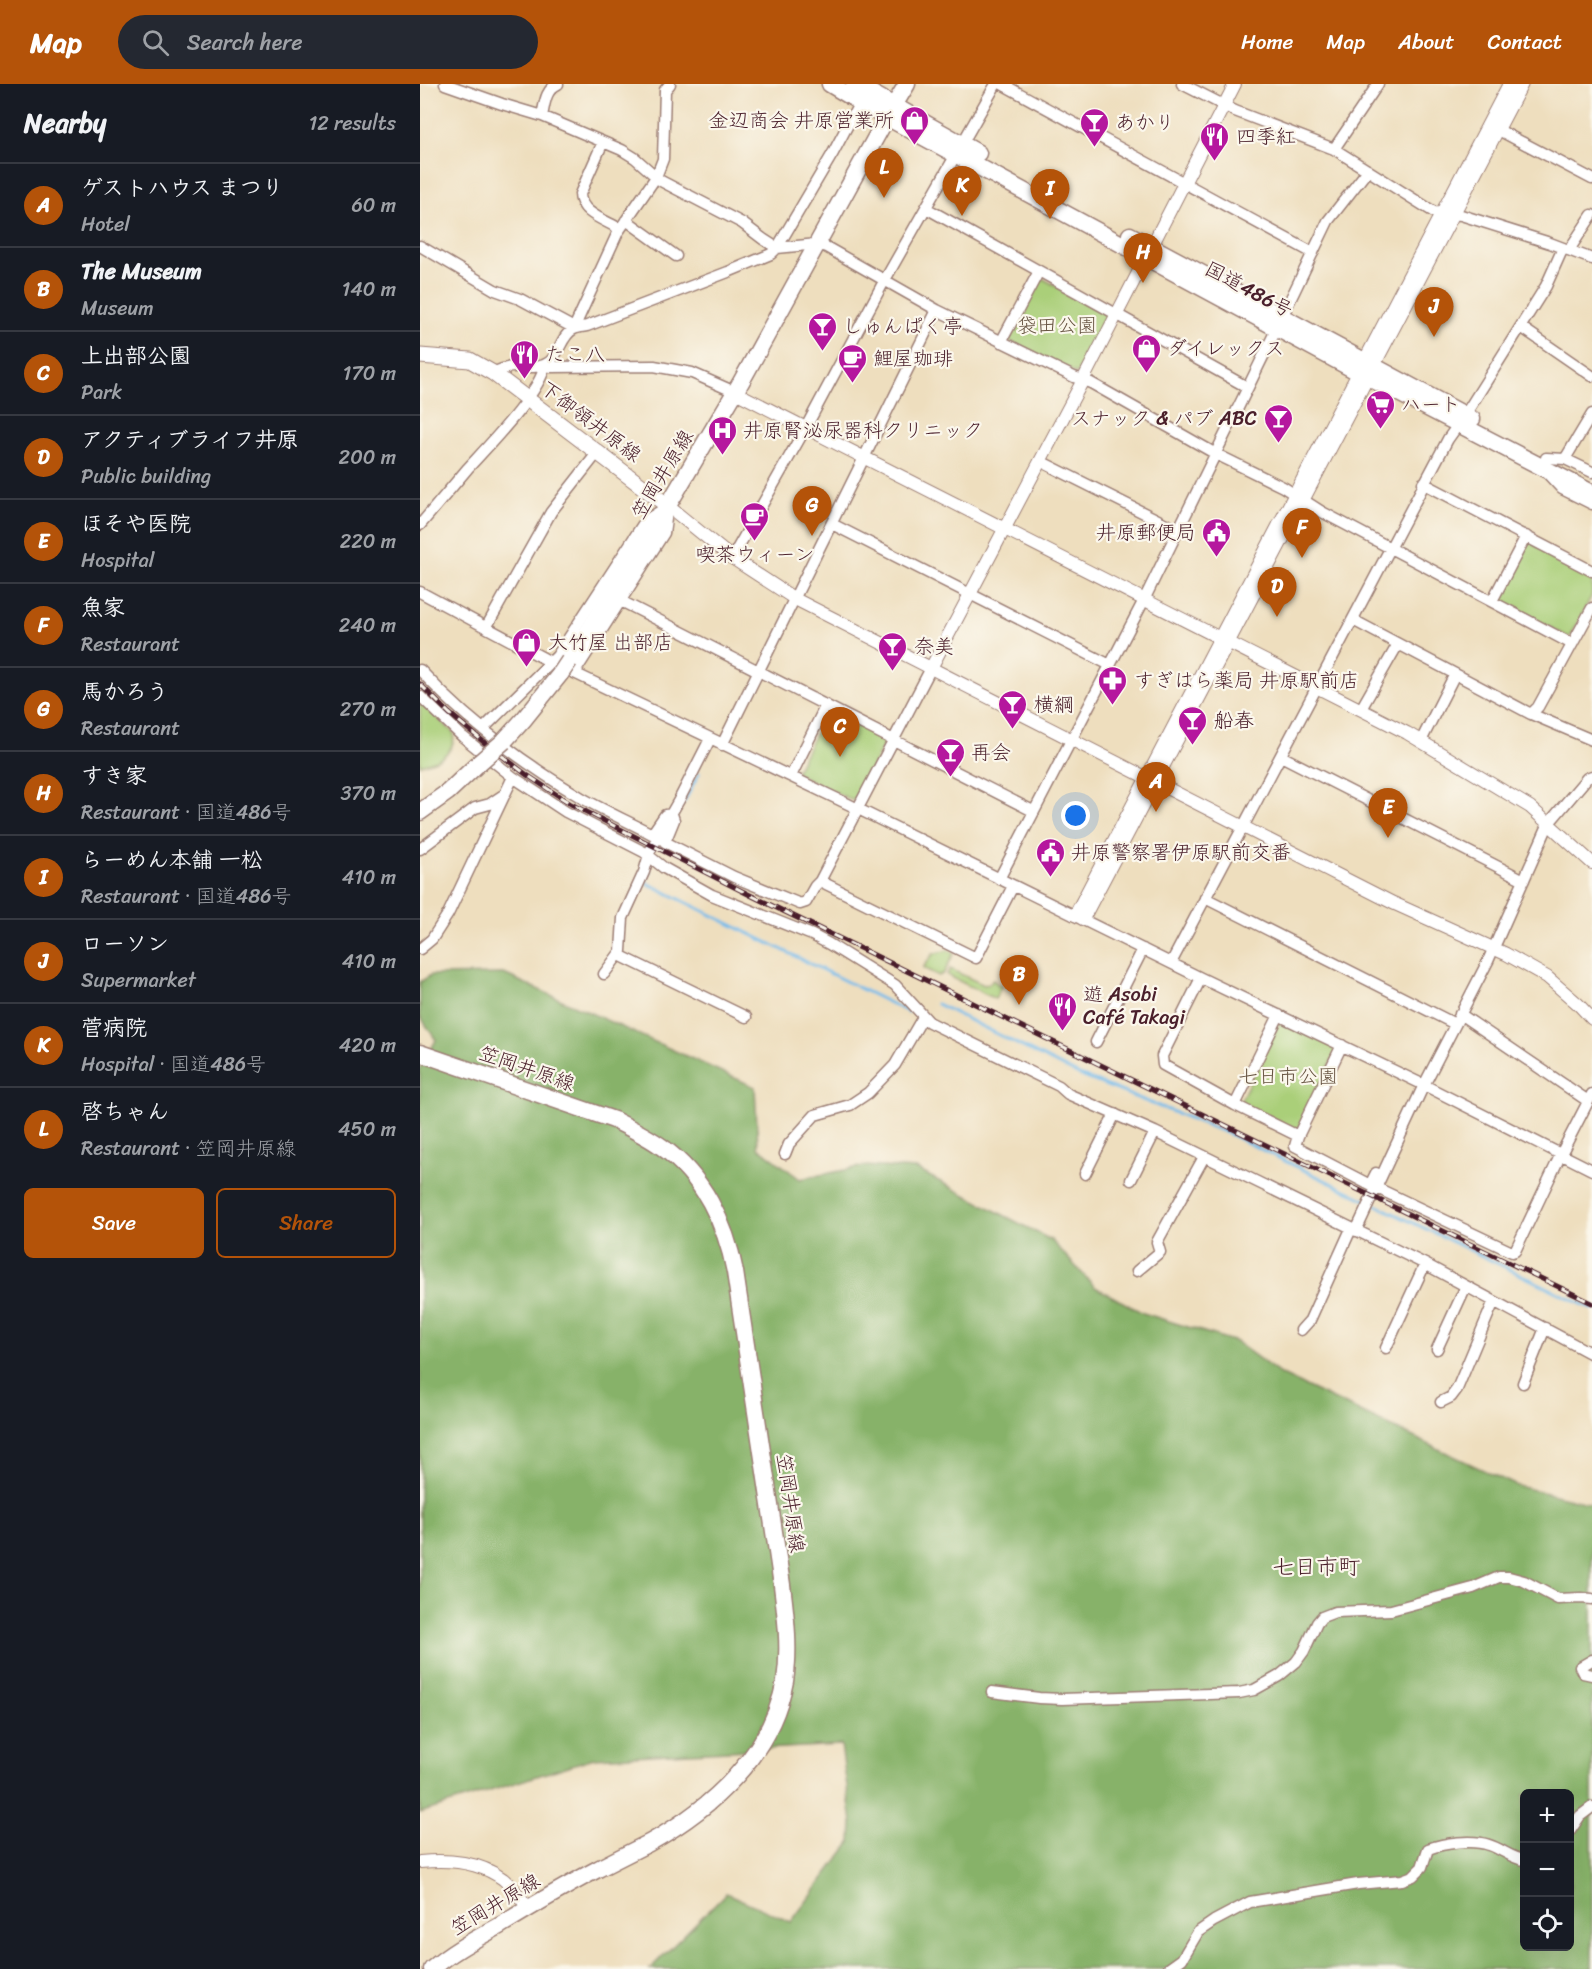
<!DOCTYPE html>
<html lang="en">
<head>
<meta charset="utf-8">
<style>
	body { margin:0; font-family:Sriracha,"Klee One",sans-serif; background:#242831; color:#f1f3f6 }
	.controls { position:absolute; right:18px; bottom:18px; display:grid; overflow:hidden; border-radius:9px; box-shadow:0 6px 24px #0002 }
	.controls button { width:54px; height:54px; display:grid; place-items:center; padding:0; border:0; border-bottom:2px solid #363941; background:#171b24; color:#f1f3f6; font:30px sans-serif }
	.you { position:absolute; left:656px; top:732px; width:21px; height:21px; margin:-15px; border:4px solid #fff; border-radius:50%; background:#1a73e8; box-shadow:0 0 0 9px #1a73e833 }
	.badge { display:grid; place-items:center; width:39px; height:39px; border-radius:50%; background:#b45309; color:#fff; font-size:20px; font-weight:700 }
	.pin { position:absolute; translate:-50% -50px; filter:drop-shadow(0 2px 3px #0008) }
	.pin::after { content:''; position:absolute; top:32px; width:21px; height:18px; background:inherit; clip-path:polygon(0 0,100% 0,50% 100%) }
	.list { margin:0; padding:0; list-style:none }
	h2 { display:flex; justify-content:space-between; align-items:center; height:78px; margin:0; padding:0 24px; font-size:26px }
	h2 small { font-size:20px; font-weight:400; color:#9ea1a6 }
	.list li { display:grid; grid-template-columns:39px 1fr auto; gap:18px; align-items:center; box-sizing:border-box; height:84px; padding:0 24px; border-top:2px solid #363941 }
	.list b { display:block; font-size:22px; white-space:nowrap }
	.list p { margin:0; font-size:20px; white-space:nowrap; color:#9ea1a6 }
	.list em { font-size:20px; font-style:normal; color:#9ea1a6 }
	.actions { display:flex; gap:12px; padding:18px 24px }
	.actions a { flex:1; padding:14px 0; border:2px solid #b45309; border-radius:9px; text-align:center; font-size:21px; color:#b45309 }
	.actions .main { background:#b45309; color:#fff }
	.icon { flex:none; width:33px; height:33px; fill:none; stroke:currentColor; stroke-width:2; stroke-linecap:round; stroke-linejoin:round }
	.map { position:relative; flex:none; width:1172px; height:1885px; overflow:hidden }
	header { display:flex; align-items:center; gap:36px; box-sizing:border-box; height:84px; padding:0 30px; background:#b45309; color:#fff }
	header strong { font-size:28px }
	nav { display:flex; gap:33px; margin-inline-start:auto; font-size:21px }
	.search { width:420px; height:54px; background:#242831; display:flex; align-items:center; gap:15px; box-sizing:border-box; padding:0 21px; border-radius:33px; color:#9ea1a6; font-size:22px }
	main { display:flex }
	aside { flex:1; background:#171b24 }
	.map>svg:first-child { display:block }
</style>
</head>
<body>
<header>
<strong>Map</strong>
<div class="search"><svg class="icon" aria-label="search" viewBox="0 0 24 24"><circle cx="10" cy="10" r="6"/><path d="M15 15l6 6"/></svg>Search here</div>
<nav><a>Home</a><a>Map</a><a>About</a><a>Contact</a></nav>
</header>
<main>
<aside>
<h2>Nearby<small>12 results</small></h2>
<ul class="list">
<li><span class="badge">A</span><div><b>ゲストハウス まつり</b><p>Hotel</p></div><em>60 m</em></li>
<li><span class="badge">B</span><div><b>The Museum</b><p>Museum</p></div><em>140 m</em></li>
<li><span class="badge">C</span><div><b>上出部公園</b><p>Park</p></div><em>170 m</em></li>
<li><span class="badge">D</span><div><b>アクティブライフ井原</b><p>Public building</p></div><em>200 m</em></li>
<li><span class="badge">E</span><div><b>ほそや医院</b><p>Hospital</p></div><em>220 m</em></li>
<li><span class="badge">F</span><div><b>魚家</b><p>Restaurant</p></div><em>240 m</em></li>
<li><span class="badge">G</span><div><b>馬かろう</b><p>Restaurant</p></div><em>270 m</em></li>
<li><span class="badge">H</span><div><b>すき家</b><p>Restaurant · 国道486号</p></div><em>370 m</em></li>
<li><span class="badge">I</span><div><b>らーめん本舗 一松</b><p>Restaurant · 国道486号</p></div><em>410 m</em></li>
<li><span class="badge">J</span><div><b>ローソン</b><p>Supermarket</p></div><em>410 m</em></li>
<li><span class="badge">K</span><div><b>菅病院</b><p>Hospital · 国道486号</p></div><em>420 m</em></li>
<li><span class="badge">L</span><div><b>啓ちゃん</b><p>Restaurant · 笠岡井原線</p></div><em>450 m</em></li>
</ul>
<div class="actions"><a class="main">Save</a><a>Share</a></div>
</aside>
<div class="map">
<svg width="1172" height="1885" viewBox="0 0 1172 1885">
	<rect width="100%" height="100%" fill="#fbf7ec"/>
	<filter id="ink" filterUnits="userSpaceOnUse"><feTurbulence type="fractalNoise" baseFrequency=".0167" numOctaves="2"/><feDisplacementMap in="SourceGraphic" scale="12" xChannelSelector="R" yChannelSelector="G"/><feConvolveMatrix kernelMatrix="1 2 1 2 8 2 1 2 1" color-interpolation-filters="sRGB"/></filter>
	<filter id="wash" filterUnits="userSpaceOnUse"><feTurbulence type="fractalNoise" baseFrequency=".008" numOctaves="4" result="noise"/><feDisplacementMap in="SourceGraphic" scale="24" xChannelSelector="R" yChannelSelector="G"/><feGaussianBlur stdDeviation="1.35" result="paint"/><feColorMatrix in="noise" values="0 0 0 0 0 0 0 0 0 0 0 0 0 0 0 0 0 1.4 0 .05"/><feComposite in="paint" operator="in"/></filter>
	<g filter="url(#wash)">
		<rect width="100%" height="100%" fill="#eedebe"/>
		<path fill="#aacf79" stroke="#7a7752" stroke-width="1.5" d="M620,193L687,230L686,236L657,290L589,257L587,253Z
			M1108,457L1172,491V511L1151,552L1148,553L1079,516L1078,513Z
			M0,618L34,649C35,670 18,677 0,681Z
			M410,628L463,654L464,660L436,716H431L378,690L376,687L406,629Z
			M528,866L534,869L524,889L519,892L503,884L513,870Z
			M530,885L564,901L569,900L573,896L581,903L575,915L527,891Z
			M860,936L918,964L877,1048L819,1020Z"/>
		<path fill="#87b269" stroke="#68684a" stroke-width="1.5" fill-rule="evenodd" d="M84,890L335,1003L338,1063L380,1095L445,1082L496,1085L631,1156L675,1203L723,1229L816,1258L860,1290L1097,1402L1172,1420V1885H230L306,1809L371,1838L431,1758L432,1738L421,1661L174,1674L0,1729V985L16,956L0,932V898L11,891ZM1104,1710H1150V1862H1104Z"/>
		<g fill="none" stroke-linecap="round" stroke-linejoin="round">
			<path stroke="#73bbeb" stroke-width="3" d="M264,718L279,689
				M230,787L225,798L488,928
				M517,920L659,991L807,1049L946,1116
				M952,1119L1172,1225"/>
		</g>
	</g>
	<g filter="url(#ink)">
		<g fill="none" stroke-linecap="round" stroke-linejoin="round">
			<defs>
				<path id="minor" d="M25,0L82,20L122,32L202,66L215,74L241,97L322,139L343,155L357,164L413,69L440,18
					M582,0L893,169
					M762,0L815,27L914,65L1014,128L1041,131L1130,159L1172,175
					M122,32C125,19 125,6 138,0
					M1071,42L1172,95
					M183,58L160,110C160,129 185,136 200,145
					M914,65L958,0
					M506,124L827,303
					M206,136L256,172
					M0,162L75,206L100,215L154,244L198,148L236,93L243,75L245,6L250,0
					M1149,166L1172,131
					M862,233L908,137L948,86
					M1101,243L1172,292
					M581,258L619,187
					M73,289C96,277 107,287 124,281C139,276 140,251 154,245C157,243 163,243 167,242L308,188L351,170L357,164L397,160L406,163L517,226L654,293L671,299L796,370L863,403L902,428L1152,560
					M1126,374L1145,375L1172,388
					M1145,375L1172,330
					M620,377L758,446
					M1128,390L1142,405L1172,420
					M1003,399L1172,487
					M412,440L690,581
					M0,441C16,422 32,403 48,384C68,362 120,309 125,281L131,283L234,282L272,289L315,308
					M312,474L385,345L462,201L576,0
					M0,508L125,575L428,720L781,894L1004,1001L1172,1086
					M201,517L613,727
					M1072,517L1106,452
					M933,536L1111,630L1172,656
					M67,542L131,428L178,368
					M0,586C47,637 103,679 162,714C185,727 209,738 232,750L245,731L252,730L254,736L245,758L314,793L380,820L386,818L395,802L400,797L511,584
					M155,588L244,449L247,428
					M0,612L43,653L93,693L146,728L224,768L244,784L292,811L392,851L409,860L475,901L509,938L639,1002L648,1010L735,1048L1005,1180L1172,1270
					M941,625L978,560
					M1111,630L1118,623L1172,524
					M63,645L137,572L225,437L242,426
					M1001,657L1035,590
					M302,661L517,226
					M861,672L1104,796
					M371,692L406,621
					M0,765L55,724L70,720L85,710
					M579,795L724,516L857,244
					M400,797L556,874L593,802
					M785,814L1035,940
					M0,865L12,855L28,830L93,693
					M199,871L326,933
					M751,879L1028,355L1045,331L1126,202L1143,164
					M184,890L201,867L203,834L224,788L230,767L259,716L290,655
					M781,894L742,972L743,981L815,1021L878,1052
					M1040,930L1168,1017
					M676,958L723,865
					M922,961L878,1052L875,1062L950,1101L956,1089
					M815,1021L859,931
					M365,1070L369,1060L395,1031L430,1021L448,1009L475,981L503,933
					M665,1090L695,1030
					M711,1096L735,1048
					M957,1104L1092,1168L1095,1167L1141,1070L1172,1010
					M936,1147L1002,1005L1068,877L1129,739L1167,694L1172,692
					M717,1187L740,1168L737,1158L784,1073
					M881,1246L890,1236L931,1145
					M966,1264L1005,1180
					M1017,1265L1046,1202
					M1103,1299L1125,1244
					M1021,1318L1031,1313L1037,1305L1074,1217
					M1172,1576L1160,1583L1163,1589L1172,1591
					M572,1608L619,1614L642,1615L819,1609L834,1606L859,1592L876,1578L884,1567L897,1539L902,1533L915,1528L971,1526L1053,1504L1079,1493H1089L1104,1497L1138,1515L1161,1514L1172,1515
					M1150,1747L1160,1732L1172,1723
					M748,1885L762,1875L778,1848L794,1837L830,1818L938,1800L982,1796L993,1792L1002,1783L1008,1765C1024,1759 1052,1755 1069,1761C1082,1765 1091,1774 1104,1776"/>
				<path id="tertiary" d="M315,308L987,649L1110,723L1172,779
					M248,422L312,474L375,515L973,819L1086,870L1127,893L1158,920L1172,935
					M511,584L663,296L815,0
					M655,831L1089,0
					M663,835L1102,0
					M0,1778C28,1775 60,1778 83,1795C93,1803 101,1814 108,1824"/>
				<path id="secondary" d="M0,272L50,276L73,289L248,422"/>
				<path id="primary" d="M149,577L240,435L321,298L467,33
					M84,657L104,635L141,589
					M0,728L28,708L60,678
					M0,969L194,1036C210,1044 227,1052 242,1063C283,1092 306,1140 315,1188L362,1501C366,1533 370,1565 365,1597C351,1671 292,1724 229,1759C211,1768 193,1777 176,1786C144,1803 112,1822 81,1841C58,1854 32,1867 12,1885"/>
				<path id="trunk" d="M410,0L448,23L938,288L1172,409
					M435,0L558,69
					M469,30L487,0
					M710,151L1052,335"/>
			</defs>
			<use href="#minor" stroke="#9c7e74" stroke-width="13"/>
			<use href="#tertiary" stroke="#9c7e74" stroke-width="14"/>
			<use href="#secondary" stroke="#9c7e74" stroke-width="17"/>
			<use href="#primary" stroke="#9c7e74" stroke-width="19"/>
			<use href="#trunk" stroke="#9c7e74" stroke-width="19"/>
			<use href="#minor" stroke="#fff" stroke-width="10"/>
			<use href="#tertiary" stroke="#fff" stroke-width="12"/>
			<use href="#secondary" stroke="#fff" stroke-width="15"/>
			<use href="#primary" stroke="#fff" stroke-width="16"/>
			<use href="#trunk" stroke="#fff" stroke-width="16"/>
			<defs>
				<path id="rail" d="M0,600L29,629L65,659L107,691L151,720L328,810L1172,1219"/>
			</defs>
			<use href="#rail" stroke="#4a1f2b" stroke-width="5"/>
			<use href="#rail" stroke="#fbf7ec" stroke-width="3" stroke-dasharray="9" stroke-linecap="butt"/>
			<defs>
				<path id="primary-bridge" d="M141,589L149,577
					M60,678L84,657"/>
			</defs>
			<use href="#primary-bridge" stroke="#9c7e74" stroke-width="19" stroke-linecap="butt"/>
			<use href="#primary-bridge" stroke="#fff" stroke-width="16"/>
		</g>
	</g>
	<defs>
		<symbol id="shop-pin" viewBox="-11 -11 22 30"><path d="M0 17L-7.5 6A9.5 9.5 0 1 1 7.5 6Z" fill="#b5179e" stroke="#fbf7ec"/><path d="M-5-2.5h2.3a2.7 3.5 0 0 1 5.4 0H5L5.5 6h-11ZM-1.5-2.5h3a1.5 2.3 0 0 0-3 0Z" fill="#fff"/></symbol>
		<symbol id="bar-pin" viewBox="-11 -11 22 30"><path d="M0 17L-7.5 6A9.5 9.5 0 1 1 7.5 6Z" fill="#b5179e" stroke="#fbf7ec"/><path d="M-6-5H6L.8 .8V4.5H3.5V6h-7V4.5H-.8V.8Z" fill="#fff"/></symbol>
		<symbol id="restaurant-pin" viewBox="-11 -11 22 30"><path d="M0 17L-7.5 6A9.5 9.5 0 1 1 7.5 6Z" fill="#b5179e" stroke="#fbf7ec"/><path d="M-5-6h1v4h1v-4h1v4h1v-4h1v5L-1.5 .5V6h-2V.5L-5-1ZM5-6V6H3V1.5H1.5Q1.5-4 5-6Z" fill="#fff"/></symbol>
		<symbol id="cafe-pin" viewBox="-11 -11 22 30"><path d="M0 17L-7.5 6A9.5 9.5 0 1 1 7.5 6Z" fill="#b5179e" stroke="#fbf7ec"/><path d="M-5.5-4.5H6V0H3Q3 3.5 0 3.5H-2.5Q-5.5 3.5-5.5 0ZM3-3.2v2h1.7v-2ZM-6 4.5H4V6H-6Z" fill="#fff"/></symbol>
		<symbol id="supermarket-pin" viewBox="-11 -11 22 30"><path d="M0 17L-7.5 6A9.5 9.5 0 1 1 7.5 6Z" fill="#b5179e" stroke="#fbf7ec"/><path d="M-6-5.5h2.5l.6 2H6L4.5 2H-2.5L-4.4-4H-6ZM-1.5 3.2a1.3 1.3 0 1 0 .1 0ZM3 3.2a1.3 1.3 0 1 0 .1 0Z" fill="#fff"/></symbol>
		<symbol id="hospital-pin" viewBox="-11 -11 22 30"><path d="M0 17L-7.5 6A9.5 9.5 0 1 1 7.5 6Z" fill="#b5179e" stroke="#fbf7ec"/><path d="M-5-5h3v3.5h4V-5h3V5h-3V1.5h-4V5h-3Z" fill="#fff"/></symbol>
		<symbol id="civic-pin" viewBox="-11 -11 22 30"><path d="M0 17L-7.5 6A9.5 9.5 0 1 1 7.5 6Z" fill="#b5179e" stroke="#fbf7ec"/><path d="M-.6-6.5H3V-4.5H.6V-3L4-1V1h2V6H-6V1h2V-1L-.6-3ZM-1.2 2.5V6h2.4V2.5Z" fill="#fff"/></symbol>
		<symbol id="pharmacy-pin" viewBox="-11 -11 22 30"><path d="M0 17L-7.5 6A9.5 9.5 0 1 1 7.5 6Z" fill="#b5179e" stroke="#fbf7ec"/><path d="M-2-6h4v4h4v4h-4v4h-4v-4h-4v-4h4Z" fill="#fff"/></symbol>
	</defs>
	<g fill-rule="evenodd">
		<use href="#shop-pin" x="478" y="20" width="33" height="45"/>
		<use href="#bar-pin" x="658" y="22" width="33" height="45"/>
		<use href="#restaurant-pin" x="778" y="36" width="33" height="45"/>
		<use href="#bar-pin" x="386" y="226" width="33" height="45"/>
		<use href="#shop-pin" x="710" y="248" width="33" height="45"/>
		<use href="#restaurant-pin" x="88" y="254" width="33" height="45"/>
		<use href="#cafe-pin" x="416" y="258" width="33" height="45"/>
		<use href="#supermarket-pin" x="944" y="304" width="33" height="45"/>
		<use href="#bar-pin" x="842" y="318" width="33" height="45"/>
		<use href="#hospital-pin" x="286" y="330" width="33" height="45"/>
		<use href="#cafe-pin" x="318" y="416" width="33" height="45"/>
		<use href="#civic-pin" x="780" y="432" width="33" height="45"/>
		<use href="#shop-pin" x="90" y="542" width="33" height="45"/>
		<use href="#bar-pin" x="456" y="546" width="33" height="45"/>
		<use href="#pharmacy-pin" x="676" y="580" width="33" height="45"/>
		<use href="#bar-pin" x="576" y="604" width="33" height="45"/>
		<use href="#bar-pin" x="756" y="620" width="33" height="45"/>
		<use href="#bar-pin" x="514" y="652" width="33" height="45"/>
		<use href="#civic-pin" x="614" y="752" width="33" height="45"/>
		<use href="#restaurant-pin" x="626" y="906" width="33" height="45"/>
	</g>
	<g text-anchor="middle" stroke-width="4.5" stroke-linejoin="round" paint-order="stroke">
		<g font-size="20" fill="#4a1f2b" stroke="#fbf7ec" text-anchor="start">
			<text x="474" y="43" text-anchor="end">金辺商会 井原営業所</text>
			<text x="695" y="45">あかり</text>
			<text x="816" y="59">四季紅</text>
			<text x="423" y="249">しゅんぱく亭</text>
			<text x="747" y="271">ダイレックス</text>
			<text x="125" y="277">たこ八</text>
			<text x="453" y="281">鯉屋珈琲</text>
			<text x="981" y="327">ハート</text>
			<text x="837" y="341" text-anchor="end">スナック &amp; パブ ABC</text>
			<text x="323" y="353">井原腎泌尿器科クリニック</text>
			<text x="776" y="455" text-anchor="end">井原郵便局</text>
			<text x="335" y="477" text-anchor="middle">喫茶ウィーン</text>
			<text x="128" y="565">大竹屋 出部店</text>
			<text x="494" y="569">奈美</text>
			<text x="714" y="603">すぎはら薬局 井原駅前店</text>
			<text x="614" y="627">横綱</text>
			<text x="794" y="643">船春</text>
			<text x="551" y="675">再会</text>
			<text x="651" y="775">井原警察署伊原駅前交番</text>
			<text x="663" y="917">遊 Asobi<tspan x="663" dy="23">Café Takagi</tspan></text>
		</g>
		<g font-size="20" fill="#4a1f2b" stroke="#fbf7ec">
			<text transform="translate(829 205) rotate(28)" y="7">国道486号</text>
			<text transform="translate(171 337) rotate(37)" y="7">下御領井原線</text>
			<text transform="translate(242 390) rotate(-59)" y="7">笠岡井原線</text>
			<text transform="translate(107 984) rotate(19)" y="7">笠岡井原線</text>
			<text transform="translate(371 1419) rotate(82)" y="7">笠岡井原線</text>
			<text transform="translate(75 1820) rotate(-31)" y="7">笠岡井原線</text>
		</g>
		<g font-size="20" fill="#675442" stroke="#fbf7ec">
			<text x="637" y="248">袋田公園</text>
			<text x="868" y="999">七日市公園</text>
		</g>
		<g font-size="22" fill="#4a1f2b" stroke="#fbf7ec">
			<text x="896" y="1490">七日市町</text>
		</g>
	</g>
</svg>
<div class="controls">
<button>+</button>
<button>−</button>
<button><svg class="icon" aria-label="locate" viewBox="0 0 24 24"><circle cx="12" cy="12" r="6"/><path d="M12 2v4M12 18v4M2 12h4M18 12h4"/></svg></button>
</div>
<div class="you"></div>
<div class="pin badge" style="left:736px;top:728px">A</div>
<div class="pin badge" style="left:599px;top:921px">B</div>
<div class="pin badge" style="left:420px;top:673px">C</div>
<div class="pin badge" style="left:857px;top:533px">D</div>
<div class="pin badge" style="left:968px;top:754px">E</div>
<div class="pin badge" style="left:882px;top:474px">F</div>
<div class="pin badge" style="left:392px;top:452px">G</div>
<div class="pin badge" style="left:723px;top:199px">H</div>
<div class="pin badge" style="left:630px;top:135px">I</div>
<div class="pin badge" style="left:1014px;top:253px">J</div>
<div class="pin badge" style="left:542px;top:132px">K</div>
<div class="pin badge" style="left:464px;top:114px">L</div>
</div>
</main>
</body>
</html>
